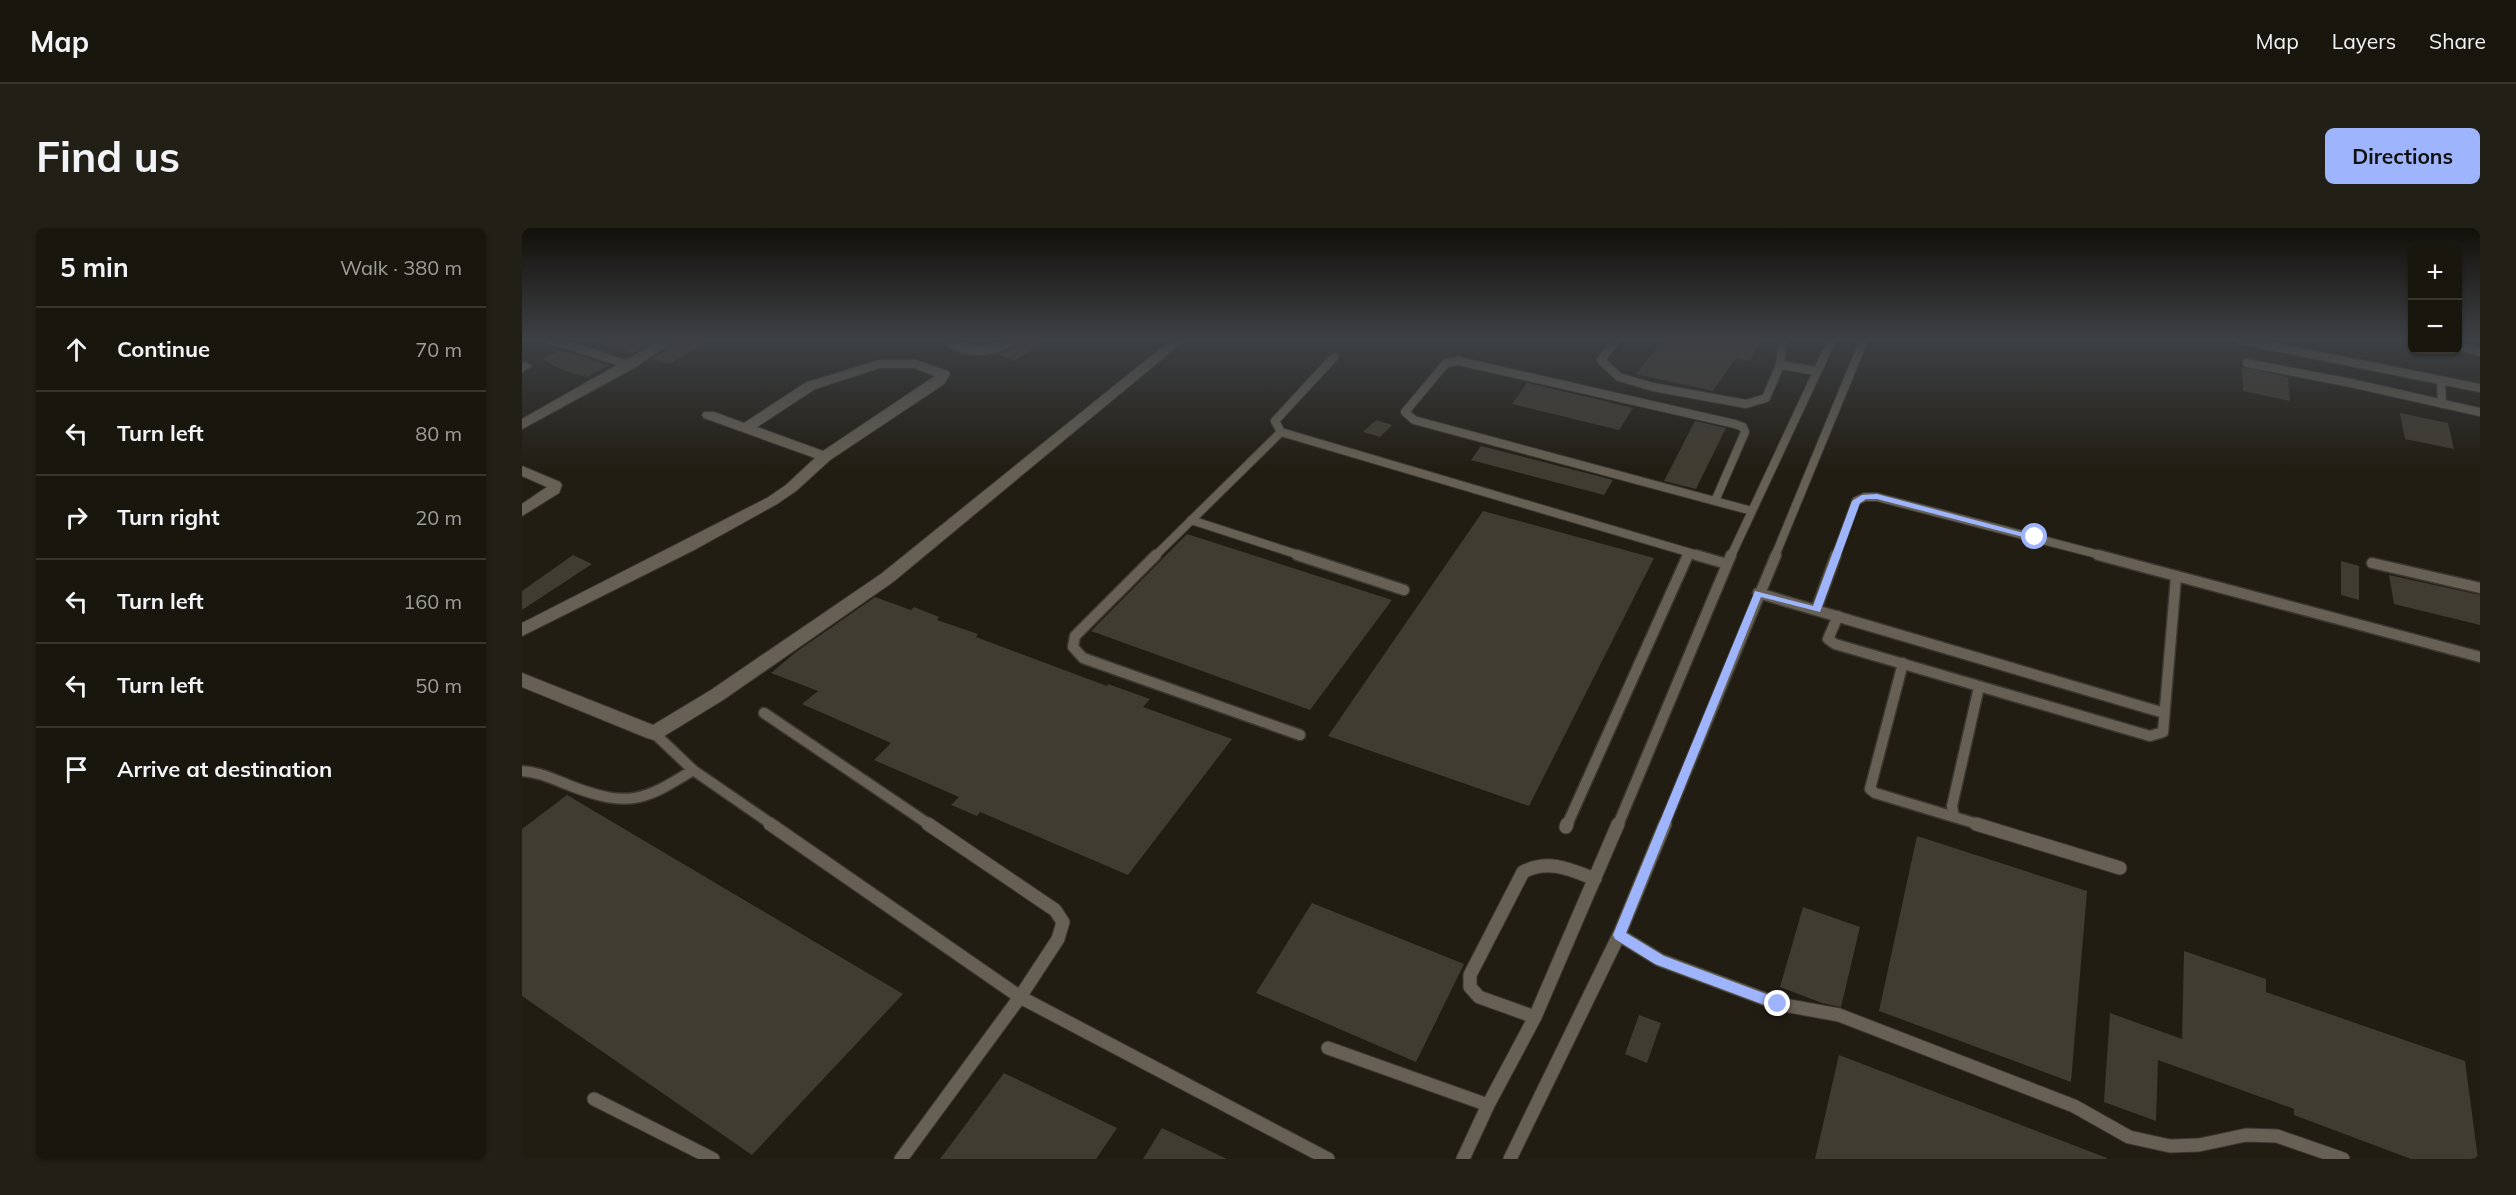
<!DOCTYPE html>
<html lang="en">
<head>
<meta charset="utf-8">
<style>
	body { margin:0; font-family:Mulish,sans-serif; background:#221f17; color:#f1f3f6 }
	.controls { position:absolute; right:18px; top:18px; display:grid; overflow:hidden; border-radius:9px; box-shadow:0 2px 4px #0004 }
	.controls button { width:54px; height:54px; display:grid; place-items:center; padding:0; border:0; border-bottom:2px solid #37352e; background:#19160e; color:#f1f3f6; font:30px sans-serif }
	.stop { position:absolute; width:18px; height:18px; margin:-14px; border:4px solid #9eb4fd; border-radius:50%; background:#fff }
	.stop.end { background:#9eb4fd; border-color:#fff; box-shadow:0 2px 6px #0008 }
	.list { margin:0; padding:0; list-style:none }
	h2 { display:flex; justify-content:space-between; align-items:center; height:78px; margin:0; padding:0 24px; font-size:26px }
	h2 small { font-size:20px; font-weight:400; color:#9f9f9e }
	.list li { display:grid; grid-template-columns:39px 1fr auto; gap:18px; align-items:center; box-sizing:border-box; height:84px; padding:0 24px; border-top:2px solid #37352e }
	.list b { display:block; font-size:22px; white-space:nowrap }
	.list em { font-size:20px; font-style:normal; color:#9f9f9e }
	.icon { flex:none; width:33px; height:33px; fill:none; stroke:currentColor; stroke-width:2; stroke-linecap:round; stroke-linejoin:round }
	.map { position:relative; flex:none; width:1958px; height:931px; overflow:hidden; border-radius:9px }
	header { display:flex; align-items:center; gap:36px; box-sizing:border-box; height:84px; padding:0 30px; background:#19160e; border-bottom:2px solid #37352e }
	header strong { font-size:28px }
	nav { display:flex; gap:33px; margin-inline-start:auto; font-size:21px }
	.intro { display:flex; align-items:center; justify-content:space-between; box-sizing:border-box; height:144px; padding:0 36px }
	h1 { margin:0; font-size:42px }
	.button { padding:15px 27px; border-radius:9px; background:#9eb4fd; color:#111; font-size:21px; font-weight:700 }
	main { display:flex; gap:36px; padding:0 36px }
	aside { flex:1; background:#19160e; border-radius:9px; box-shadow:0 2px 4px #0004 }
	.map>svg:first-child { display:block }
</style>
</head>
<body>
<header>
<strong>Map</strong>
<nav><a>Map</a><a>Layers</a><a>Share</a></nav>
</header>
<div class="intro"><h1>Find us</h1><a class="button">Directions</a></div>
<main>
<aside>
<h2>5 min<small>Walk · 380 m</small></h2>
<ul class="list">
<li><svg class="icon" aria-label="ahead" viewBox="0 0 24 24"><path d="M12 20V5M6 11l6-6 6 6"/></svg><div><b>Continue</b></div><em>70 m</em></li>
<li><svg class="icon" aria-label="left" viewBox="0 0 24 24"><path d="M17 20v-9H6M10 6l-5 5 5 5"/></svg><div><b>Turn left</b></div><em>80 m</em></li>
<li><svg class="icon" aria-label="right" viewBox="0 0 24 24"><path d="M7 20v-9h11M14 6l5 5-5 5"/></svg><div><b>Turn right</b></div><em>20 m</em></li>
<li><svg class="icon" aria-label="left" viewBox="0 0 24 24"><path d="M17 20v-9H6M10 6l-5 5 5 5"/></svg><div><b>Turn left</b></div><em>160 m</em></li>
<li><svg class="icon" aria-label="left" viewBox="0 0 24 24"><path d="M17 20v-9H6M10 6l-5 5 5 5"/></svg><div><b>Turn left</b></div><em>50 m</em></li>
<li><svg class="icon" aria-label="arrive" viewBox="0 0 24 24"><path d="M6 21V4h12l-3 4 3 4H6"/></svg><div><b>Arrive at destination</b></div></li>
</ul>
</aside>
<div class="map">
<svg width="1958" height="931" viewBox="0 0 1958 931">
	<rect width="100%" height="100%" fill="#211d13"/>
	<path fill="#413c31" d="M79,112H135L111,125L78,116Z
		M156,112H188L148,136L130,131Z
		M498,112H526L492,133L476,126L489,120Z
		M1141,112H1239L1228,133L1214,130L1191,163L1114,146Z
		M37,122L47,124L88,137L65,149L40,142L21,131Z
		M1720,139L1766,149L1768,173L1721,163Z
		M1005,155L1066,169L1111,180L1097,202L990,176Z
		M1878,185L1926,195L1932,221L1883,211Z
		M854,192L870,197L858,209L841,204Z
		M1173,193L1204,200L1174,261L1142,253Z
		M959,218L1080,249L1091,252L1082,267L949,232Z
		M961,283L1132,330L1007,578L806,508Z
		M665,306L870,372L788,482L569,403Z
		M51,327L70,336L0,382V363Z
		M1819,333L1837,338V372L1819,367Z
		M1867,347L1958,367V397L1872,376Z
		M353,369L389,382L392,379L417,389L415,392L456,406L454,409L585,458L586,456L628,471L621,479L710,511L606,647L458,584L455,588L429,577L437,569L352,532L369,515L280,476L296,463L249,445L274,424Z
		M45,567L381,766L230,927L0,768V601Z
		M1395,608L1565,663L1549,854L1357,783Z
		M790,675L942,736L894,834L734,765Z
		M1281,679L1338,699L1319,779L1300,775L1258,759Z
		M1662,723L1744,751V764L1943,833L1956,931H1889L1772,887V881L1636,832L1634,893L1582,874L1588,785L1660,811Z
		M1117,787L1139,795L1125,835L1103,826Z
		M1317,827L1585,930V931H1293Z
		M482,845L595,900L574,931H418Z
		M640,900L705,931H621Z"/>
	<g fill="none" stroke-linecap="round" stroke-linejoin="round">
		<defs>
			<path id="lane-far2" d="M1094,112L1079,132L1097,149L1131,159L1224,176L1244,170L1258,137L1260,112
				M1718,112L1958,160
				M1936,118L1958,124
				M812,129L753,193L759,204L1179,328
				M1725,135L1829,155L1958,184
				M1258,137L1295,143
				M1919,153L1920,176
				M1193,273L1223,204L1221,199L1213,196L937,133L924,135L883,184L892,192L1230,283
				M669,292L780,328
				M633,328L759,204
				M1165,328L1167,325
				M1209,328L1310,112
				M1253,328L1342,112
				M1314,328L1334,273L1343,269H1355L1582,328"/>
			<path id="lane-far1" d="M634,327L553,408L551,419L561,430L778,507
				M775,327L882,362
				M1174,327L1205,336
				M1576,327L1958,429
				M1850,335L1958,360
				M1236,365L1642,485
				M1294,382L1314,327
				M1316,388L1306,411L1313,416L1628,508L1641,504L1654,349
				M1381,435L1348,561L1353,565L1432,589
				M1457,459L1430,578L1432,589L1459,597
				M242,485L408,597
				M132,505L171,542L251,597
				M0,543C18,544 33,552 49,558C106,580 122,573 171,542
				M1045,597L1166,327
				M1096,597L1209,327
				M1142,597L1254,327"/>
			<path id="lane" d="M248,596L498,769L806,931
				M1454,596L1598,640
				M1044,599L1045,596
				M1097,707L1138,732L1256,776L1317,787L1552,878L1607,909L1648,918L1677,917L1724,907L1755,908L1821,931
				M1013,789L957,769L948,759V747L1001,644C1027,631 1047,641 1073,651
				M806,820L966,877
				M72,871L191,931
				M379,931L498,769L536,711L541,694L533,682L406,596
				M941,931L966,877L1013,789L1096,596
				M988,931L1097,707L1143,596"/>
			<path id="street" d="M25,112H43L104,132L139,112H154L112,140L0,201V191L95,137L26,115Z
				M419,112H434L457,119L481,112H496C479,131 435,133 419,112Z
				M357,132H394L426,143L428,146L422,156L308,232L274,263L255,276L174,321L0,408V395L245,270L264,257L293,230L182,190L180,187L182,184H192L222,195L283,155ZM358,140H392L413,148L301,223L235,199L293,161Z
				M3,134L10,138L0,144V135Z
				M0,238L38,254L40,257L37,265L0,288V276L25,259L0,248Z"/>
			<path id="secondary" d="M649,112H663L371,354L201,472L139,510L132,512L125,510L0,459V445L131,497L189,462L359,346Z"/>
		</defs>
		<use href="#lane-far2" stroke="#3b3832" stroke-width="10"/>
		<use href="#lane-far1" stroke="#3b3832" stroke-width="13"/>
		<use href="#lane" stroke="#3b3832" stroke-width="15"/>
		<use href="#street" stroke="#3b3832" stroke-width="2"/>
		<use href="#secondary" stroke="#3b3832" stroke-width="2"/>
		<use href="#lane-far2" stroke="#666154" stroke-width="8"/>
		<use href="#lane-far1" stroke="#666154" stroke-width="10"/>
		<use href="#lane" stroke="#666154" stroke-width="13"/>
		<use href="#street" fill="#666154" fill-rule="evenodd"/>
		<use href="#secondary" fill="#666154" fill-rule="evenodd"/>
	</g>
	<linearGradient id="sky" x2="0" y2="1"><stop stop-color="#12100a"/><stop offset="0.46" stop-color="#3d4044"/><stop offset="1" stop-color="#3d4044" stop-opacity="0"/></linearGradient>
	<rect width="1958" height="242" fill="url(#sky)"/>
	<path fill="#9eb4fd" d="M1355,266L1517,309L1513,312L1355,271H1344L1338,275L1298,384L1239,369L1104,705L1142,728L1260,772L1262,776L1256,782L1133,736L1093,711L1091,707L1233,363L1291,378L1330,273L1340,267Z"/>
</svg>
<div class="controls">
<button>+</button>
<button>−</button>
</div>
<div class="stop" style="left:1513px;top:309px"></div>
<div class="stop end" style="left:1256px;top:776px"></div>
</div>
</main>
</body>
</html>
